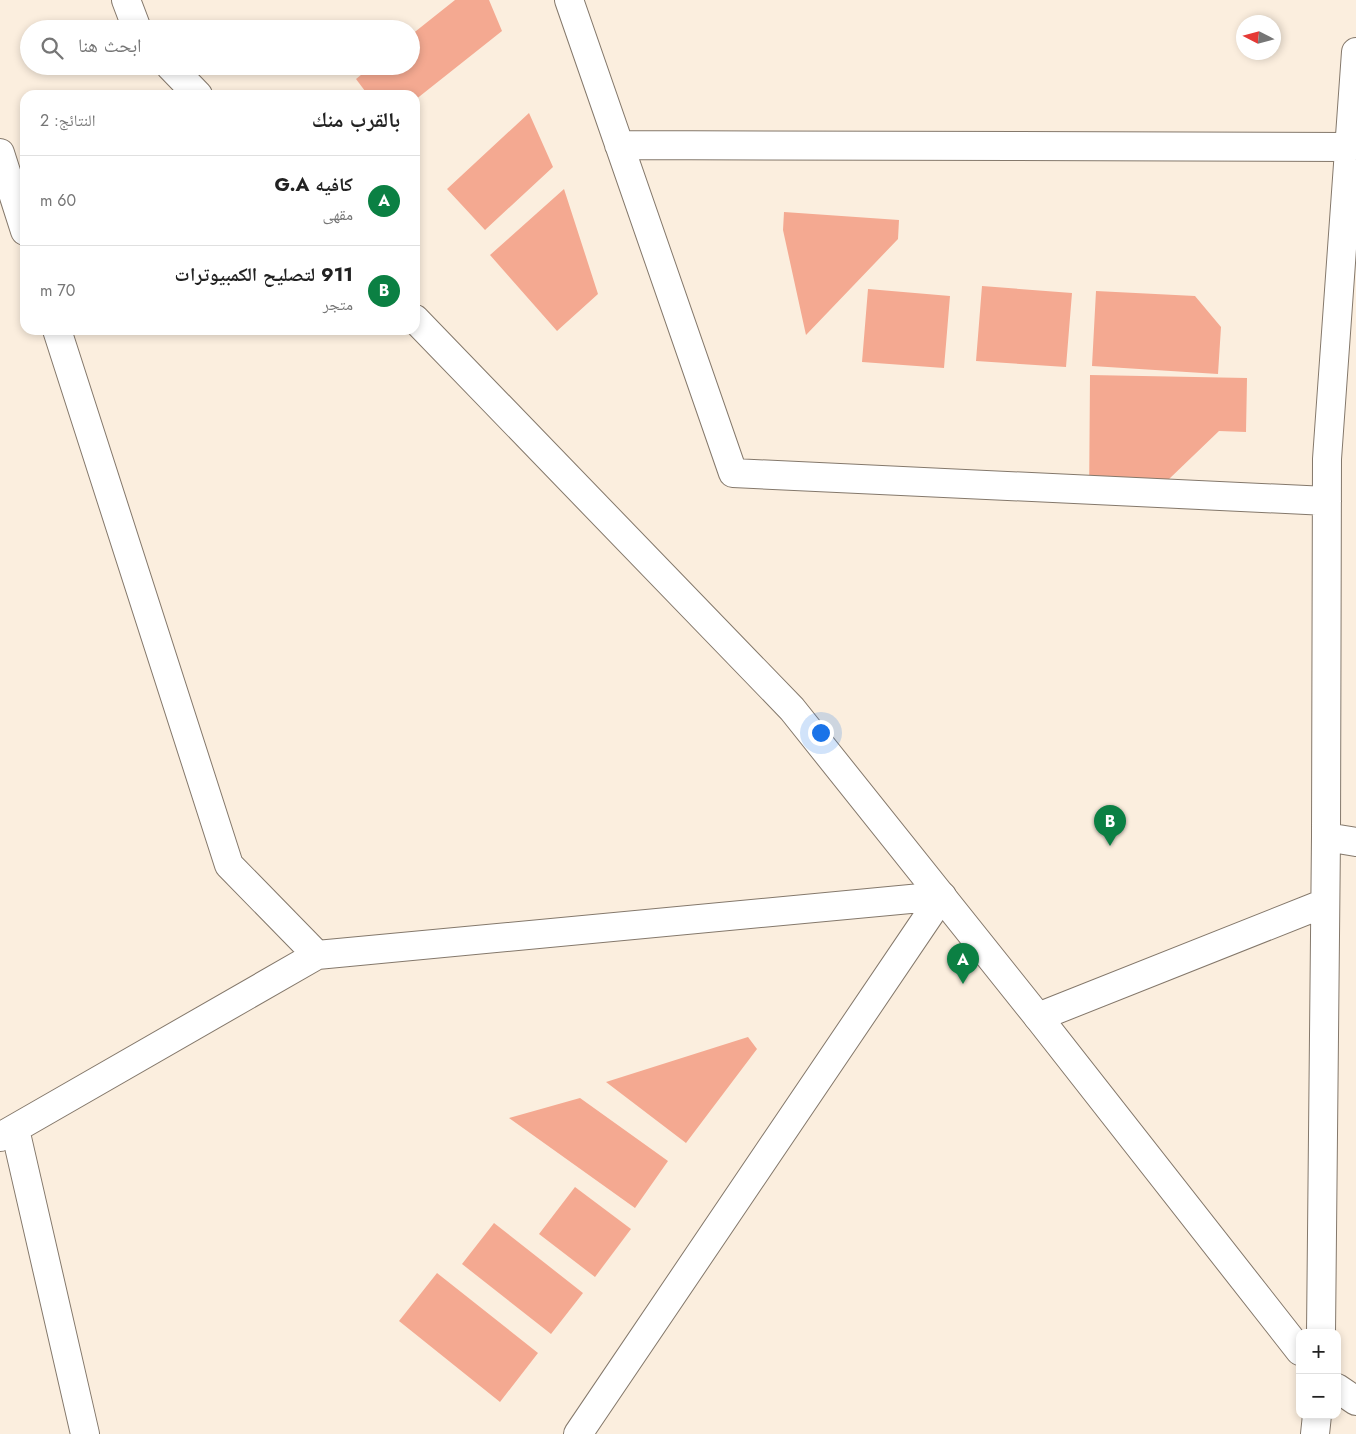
<!DOCTYPE html>
<html lang="ar">
<head>
<meta charset="utf-8">
<style>
	body { margin:0; font-family:Jost,"Noto Naskh Arabic",sans-serif; background:#f2f2f2; color:#222; direction:rtl }
	.controls { position:absolute; right:15px; bottom:15px; display:grid; overflow:hidden; border-radius:10px; box-shadow:0 2px 8px #0003 }
	.controls button { width:45px; height:45px; display:grid; place-items:center; padding:0; border:0; border-bottom:1px solid #e0e0e0; background:#fff; color:#222; font:25px sans-serif }
	.compass { position:absolute; left:1236px; top:15px; width:45px; height:45px; border-radius:50%; background:#fff; box-shadow:0 2px 8px #0003; rotate:276deg }
	.you { position:absolute; left:820px; top:732px; width:18px; height:18px; margin:-12px; border:4px solid #fff; border-radius:50%; background:#1a73e8; box-shadow:0 0 0 8px #1a73e833 }
	.badge { display:grid; place-items:center; width:32px; height:32px; border-radius:50%; background:#0b8043; color:#fff; font-size:16px; font-weight:700 }
	.pin { position:absolute; translate:-50% -41px; filter:drop-shadow(0 1px 2px #0008) }
	.pin::after { content:''; position:absolute; top:26px; width:18px; height:15px; background:inherit; clip-path:polygon(0 0,100% 0,50% 100%) }
	.list { margin:0; padding:0; list-style:none }
	h2 { display:flex; justify-content:space-between; align-items:center; height:65px; margin:0; padding:0 20px; font-size:21px }
	h2 small { font-size:16px; font-weight:400; color:#767676 }
	.list li { display:grid; grid-template-columns:32px 1fr auto; gap:15px; align-items:center; box-sizing:border-box; height:90px; padding:0 20px; border-top:1px solid #e0e0e0 }
	.list b { display:block; font-size:19px; white-space:nowrap }
	.list p { margin:0; font-size:16px; white-space:nowrap; color:#767676 }
	.list em { font-size:16px; font-style:normal; color:#767676 }
	.icon { flex:none; width:28px; height:28px; fill:none; stroke:currentColor; stroke-width:2; stroke-linecap:round; stroke-linejoin:round }
	.map { position:relative; flex:none; width:1356px; height:1434px; overflow:hidden; direction:ltr }
	.search { position:absolute; background:#fff; box-shadow:0 2px 8px #0003; left:20px; top:20px; width:400px; height:55px; display:flex; align-items:center; gap:12px; box-sizing:border-box; padding:0 18px; border-radius:28px; color:#767676; font-size:19px }
	.panel { position:absolute; background:#fff; box-shadow:0 2px 8px #0003; left:20px; top:90px; width:400px; height:245px; border-radius:15px; direction:rtl }
	.map>svg:first-child { display:block }
</style>
</head>
<body>
<div class="map">
<svg width="1356" height="1434" viewBox="0 0 1356 1434">
	<rect width="100%" height="100%" fill="#fbeede"/>
	<path fill="#f4a991" d="M455,0H489L502,31L415,100V95H368L356,79L372,66H411V35Z
		M529,113L553,167L485,230L447,189Z
		M564,189L598,294L557,331L490,255Z
		M784,212L899,220L898,239L806,335L783,230Z
		M982,286L1072,293L1066,367L976,361Z
		M868,289L950,296L944,368L862,362Z
		M1096,291L1195,296L1221,327L1218,374L1092,366Z
		M1090,375L1247,378L1246,432L1219,431L1143,504H1089Z
		M748,1037L757,1049L686,1143L606,1082Z
		M580,1098L668,1161L635,1208L509,1118Z
		M575,1187L631,1229L595,1277L539,1234Z
		M494,1223L583,1293L551,1334L462,1264Z
		M437,1273L538,1353L500,1402L399,1321Z"/>
	<g fill="none" stroke-linecap="round" stroke-linejoin="round">
		<defs>
			<path id="street" d="M569,0L733,473L1327,501
				M619,145L1349,147
				M0,153L25,231
				M57,330L229,865L317,955
				M1326,837L1356,842
				M1038,1017L1325,903
				M15,1129L85,1434
				M0,1137L317,955L942,896
				M1321,1333L1326,837L1327,459L1356,52
				M578,1434L942,896
				M1315,1434L1317,1415"/>
			<path id="secondary" d="M126,0L137,29
				M170,66L198,95
				M415,319L792,709L1038,1017L1300,1351
				M1337,1388L1356,1401"/>
		</defs>
		<use href="#street" stroke="#84786b" stroke-width="30"/>
		<use href="#secondary" stroke="#84786b" stroke-width="30"/>
		<use href="#street" stroke="#fff" stroke-width="28"/>
		<use href="#secondary" stroke="#fff" stroke-width="28"/>
	</g>
</svg>
<div class="controls">
<button>+</button>
<button>−</button>
</div>
<svg class="compass" viewBox="-18 -18 36 36"><path d="M0-13l5 13h-10z" fill="#e53935"/><path d="M0 13l5-13h-10z" fill="#767676"/></svg>
<div class="you"></div>
<div class="pin badge" style="left:963px;top:984px">A</div>
<div class="pin badge" style="left:1110px;top:846px">B</div>
<div class="search"><svg class="icon" aria-label="search" viewBox="0 0 24 24"><circle cx="10" cy="10" r="6"/><path d="M15 15l6 6"/></svg>ابحث هنا</div>
<section class="panel">
<h2>بالقرب منك<small>النتائج: 2</small></h2>
<ul class="list">
<li><span class="badge">A</span><div><b>كافيه G.A</b><p>مقهى</p></div><em>60 m</em></li>
<li><span class="badge">B</span><div><b>911 لتصليح الكمبيوترات</b><p>متجر</p></div><em>70 m</em></li>
</ul>
</section>
</div>
</body>
</html>
